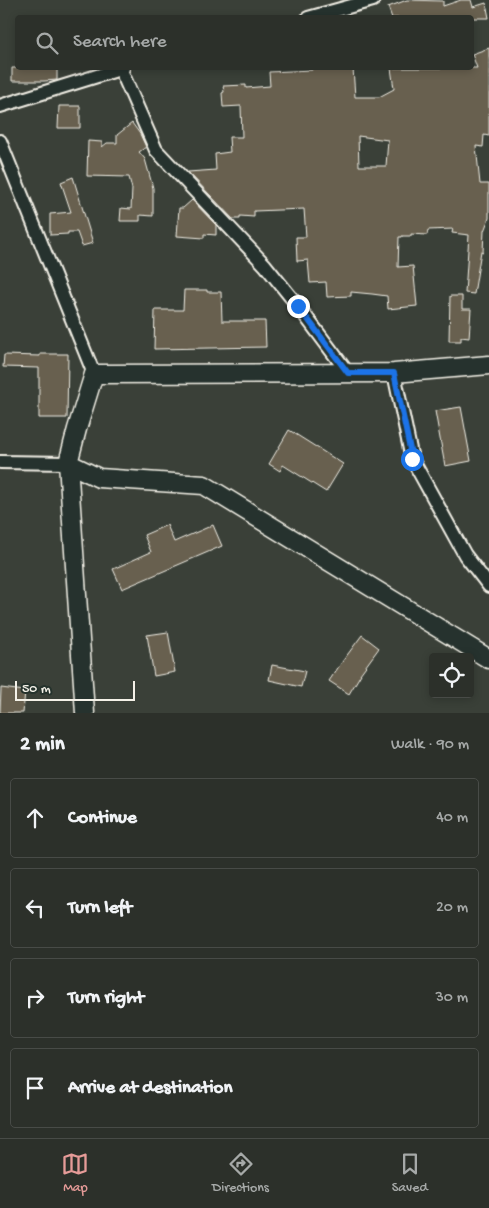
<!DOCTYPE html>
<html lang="en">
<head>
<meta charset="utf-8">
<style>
	body { margin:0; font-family:"Gochi Hand",sans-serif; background:#343832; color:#f1f3f6 }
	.controls { position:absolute; right:15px; bottom:15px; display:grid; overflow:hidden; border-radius:5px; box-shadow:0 2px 8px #0003 }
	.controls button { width:45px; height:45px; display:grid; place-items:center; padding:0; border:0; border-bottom:1px solid #484b47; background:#2c302a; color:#f1f3f6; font:25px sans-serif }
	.scale { position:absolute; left:15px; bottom:12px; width:120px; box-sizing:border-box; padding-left:5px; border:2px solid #f4f1e8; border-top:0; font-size:14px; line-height:18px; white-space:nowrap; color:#f4f1e8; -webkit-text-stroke:4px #26332d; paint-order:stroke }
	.stop { position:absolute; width:15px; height:15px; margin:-11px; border:4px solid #1a73e8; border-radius:50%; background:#fff }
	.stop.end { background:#1a73e8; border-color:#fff; box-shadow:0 1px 5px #0008 }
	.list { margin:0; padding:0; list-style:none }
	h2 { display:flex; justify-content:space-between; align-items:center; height:65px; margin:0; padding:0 20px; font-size:21px }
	h2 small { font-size:16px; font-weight:400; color:#a6a9a8 }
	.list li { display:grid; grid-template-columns:32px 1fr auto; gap:15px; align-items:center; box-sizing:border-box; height:80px; margin:0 10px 10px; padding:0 10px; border:1px solid #484b47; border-radius:5px }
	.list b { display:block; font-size:19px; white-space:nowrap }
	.list em { font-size:16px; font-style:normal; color:#a6a9a8 }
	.icon { flex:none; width:28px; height:28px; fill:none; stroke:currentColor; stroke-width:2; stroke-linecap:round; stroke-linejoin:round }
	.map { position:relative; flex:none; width:489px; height:713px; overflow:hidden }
	.search { position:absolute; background:#2c302a; box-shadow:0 2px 8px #0003; left:15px; right:15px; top:15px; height:55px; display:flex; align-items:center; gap:12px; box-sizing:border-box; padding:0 18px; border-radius:5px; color:#a6a9a8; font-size:19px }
	.sheet { height:425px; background:#2c302a }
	nav { display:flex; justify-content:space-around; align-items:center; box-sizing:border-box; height:70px; border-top:1px solid #484b47; background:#2c302a; font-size:14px; color:#a6a9a8 }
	nav a { display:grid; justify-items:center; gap:2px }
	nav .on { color:#e69b98 }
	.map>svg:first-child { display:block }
</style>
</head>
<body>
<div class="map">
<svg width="489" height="713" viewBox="0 0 489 713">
	<rect width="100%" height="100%" fill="#3a4038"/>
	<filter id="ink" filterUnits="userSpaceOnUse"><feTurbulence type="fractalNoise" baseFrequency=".02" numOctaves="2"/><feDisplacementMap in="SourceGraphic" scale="10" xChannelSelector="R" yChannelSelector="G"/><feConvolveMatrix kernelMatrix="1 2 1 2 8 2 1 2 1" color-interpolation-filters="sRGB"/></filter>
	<g filter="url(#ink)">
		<path fill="#676050" stroke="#f4f1e8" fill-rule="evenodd" d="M407,0L443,1V6L461,0H471L473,7L486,3L489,18H392L388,7Z
			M489,48V136L484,135L483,147L476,146L480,184H489V218L484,231L483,252L481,251L474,294L465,293L469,235L452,233L453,229L428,230L427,235L411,234V236H402V237H399L398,267L413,266L417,306L388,309L387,296L372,294L351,292V296L327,297L326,282L310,283L308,260L297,261L296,237H306L304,209L254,211V217L240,216V219H233L188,172L216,170L215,154L230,152L229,137H242L241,106L223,107L222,93L224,92L223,86L246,85V88L270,86L269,72L312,70V68H353L355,97H379L394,89L391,68H477L472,54ZM358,136L388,140L386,166H359Z
			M12,68H57V80L44,81H12Z
			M59,106H80V128H58Z
			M132,123L140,134L146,147L139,152L145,159L153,188V216L140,215V221H120L121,208L131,209L132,189L129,177L87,176L88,141L102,142V147L107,143H117V135Z
			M73,177L93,243L82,246L77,232H68V234L50,235V214L71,212L61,182Z
			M192,200L216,225V235L204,234V238L177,236L179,208H183Z
			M184,290H207V292H221L222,321H265L266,347L154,349L155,310H183Z
			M450,296H462V309H471L469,338L461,337V341H449Z
			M40,354H68L67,418H39V368L3,367L4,355L40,356Z
			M461,407L471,461L445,466L435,411Z
			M289,430L343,464L326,492L283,465L280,471L269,464Z
			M167,525L174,542L213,525L222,546L122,589L113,569L151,552L144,535Z
			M168,632L175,672L154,676L147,635Z
			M362,635L379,648L360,674H361L349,694L329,681L342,662Z
			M272,665L305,671L301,687L269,680Z
			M1,688L25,691L23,713H0Z"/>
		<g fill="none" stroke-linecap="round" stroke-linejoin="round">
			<defs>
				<path id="street" d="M308,18L373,0
					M120,68L156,150L265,265L298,306L348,373
					M0,106L123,68
					M0,141L94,374
					M394,373L412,459L465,555L489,586
					M0,462L68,463"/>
				<path id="secondary" d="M68,463L99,478L204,485L489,659
					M85,713L68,463L77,429L94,374L394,373L489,365"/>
			</defs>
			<use href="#street" stroke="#f4f1e8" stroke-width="16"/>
			<use href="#secondary" stroke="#f4f1e8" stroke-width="21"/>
			<use href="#street" stroke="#26332d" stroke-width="12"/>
			<use href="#secondary" stroke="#26332d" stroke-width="18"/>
		</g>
	</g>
	<g fill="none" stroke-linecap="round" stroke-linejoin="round" filter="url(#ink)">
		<path stroke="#1a73e8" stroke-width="6" d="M298,306L348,373H394L412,459"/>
	</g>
</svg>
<div class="controls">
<button><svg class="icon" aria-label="locate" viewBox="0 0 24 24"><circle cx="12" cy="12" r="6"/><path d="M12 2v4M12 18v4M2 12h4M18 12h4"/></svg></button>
</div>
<div class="scale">50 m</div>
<div class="stop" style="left:412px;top:459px"></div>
<div class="stop end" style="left:298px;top:306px"></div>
<div class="search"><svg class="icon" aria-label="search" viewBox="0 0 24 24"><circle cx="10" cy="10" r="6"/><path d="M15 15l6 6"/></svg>Search here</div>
</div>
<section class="sheet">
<h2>2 min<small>Walk · 90 m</small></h2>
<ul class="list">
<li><svg class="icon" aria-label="ahead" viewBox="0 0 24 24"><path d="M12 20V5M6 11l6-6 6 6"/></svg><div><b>Continue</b></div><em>40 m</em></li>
<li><svg class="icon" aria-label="left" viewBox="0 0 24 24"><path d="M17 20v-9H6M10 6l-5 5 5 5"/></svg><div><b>Turn left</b></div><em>20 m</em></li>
<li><svg class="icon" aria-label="right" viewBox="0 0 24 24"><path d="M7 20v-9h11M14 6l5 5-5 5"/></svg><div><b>Turn right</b></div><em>30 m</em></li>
<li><svg class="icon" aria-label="arrive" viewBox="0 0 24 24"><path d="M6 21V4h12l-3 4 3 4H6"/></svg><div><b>Arrive at destination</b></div></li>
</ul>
</section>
<nav>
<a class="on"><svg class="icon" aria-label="map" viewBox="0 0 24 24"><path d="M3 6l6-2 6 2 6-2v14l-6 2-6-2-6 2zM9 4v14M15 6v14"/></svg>Map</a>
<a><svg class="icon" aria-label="directions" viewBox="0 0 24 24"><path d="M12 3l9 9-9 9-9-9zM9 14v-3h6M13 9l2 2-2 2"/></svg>Directions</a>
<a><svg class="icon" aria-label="saved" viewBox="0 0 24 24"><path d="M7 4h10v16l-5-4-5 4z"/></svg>Saved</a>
</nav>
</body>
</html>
